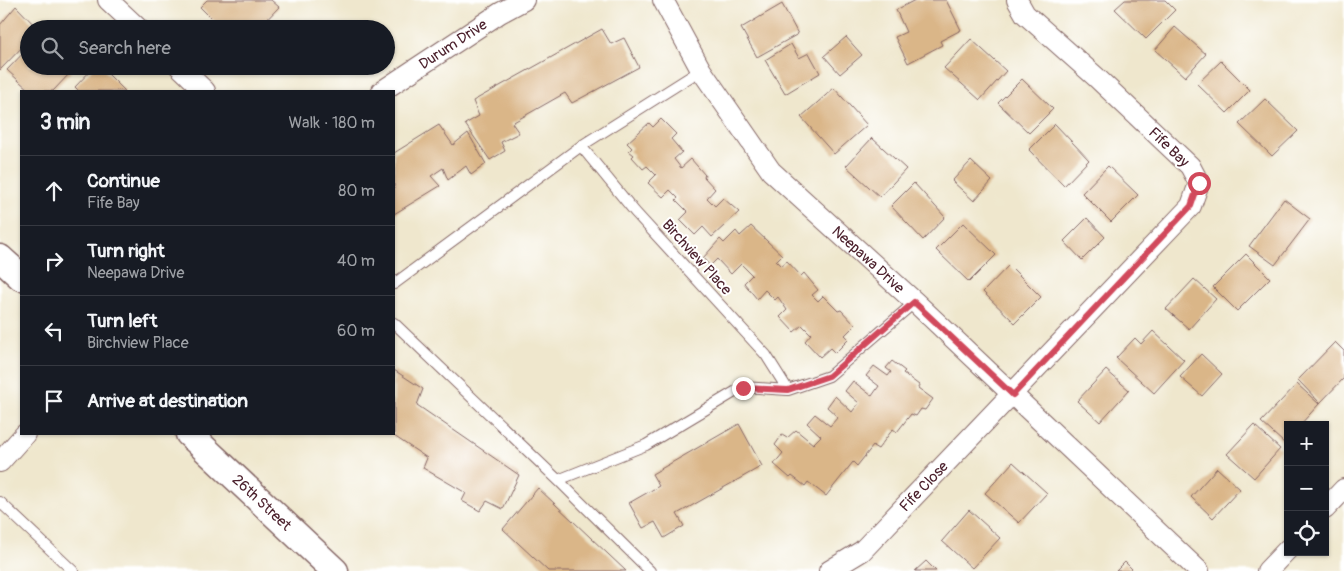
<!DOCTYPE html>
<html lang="en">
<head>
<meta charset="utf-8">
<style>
	body { margin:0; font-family:Pangolin,sans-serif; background:#242831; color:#f1f3f6 }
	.controls { position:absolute; right:15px; bottom:15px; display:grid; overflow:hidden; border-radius:0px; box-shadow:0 1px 4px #0004 }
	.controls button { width:45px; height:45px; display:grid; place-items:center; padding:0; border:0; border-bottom:1px solid #363941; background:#171b24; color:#f1f3f6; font:25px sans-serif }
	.stop { position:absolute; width:15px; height:15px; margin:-11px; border:4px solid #d1495b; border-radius:50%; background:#fff }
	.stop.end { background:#d1495b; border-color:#fff; box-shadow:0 1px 5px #0008 }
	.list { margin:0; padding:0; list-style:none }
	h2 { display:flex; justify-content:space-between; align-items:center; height:65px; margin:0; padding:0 20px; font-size:21px }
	h2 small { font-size:16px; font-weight:400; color:#9ea1a6 }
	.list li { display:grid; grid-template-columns:32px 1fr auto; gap:15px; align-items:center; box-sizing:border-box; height:70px; padding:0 20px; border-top:1px solid #363941 }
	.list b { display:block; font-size:19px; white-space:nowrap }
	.list p { margin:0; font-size:16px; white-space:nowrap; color:#9ea1a6 }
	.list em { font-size:16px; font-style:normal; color:#9ea1a6 }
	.icon { flex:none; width:28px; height:28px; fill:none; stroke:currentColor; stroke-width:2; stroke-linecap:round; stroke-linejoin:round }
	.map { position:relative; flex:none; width:1344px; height:571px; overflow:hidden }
	.search { position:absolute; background:#171b24; box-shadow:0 1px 4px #0004; left:20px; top:20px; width:375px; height:55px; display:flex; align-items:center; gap:12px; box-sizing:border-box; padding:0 18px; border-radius:28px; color:#9ea1a6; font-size:19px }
	.panel { position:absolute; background:#171b24; box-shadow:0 1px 4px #0004; left:20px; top:90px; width:375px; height:345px; border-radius:0px }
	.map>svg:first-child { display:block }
</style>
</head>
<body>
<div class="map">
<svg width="1344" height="571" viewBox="0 0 1344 571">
	<rect width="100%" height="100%" fill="#fff"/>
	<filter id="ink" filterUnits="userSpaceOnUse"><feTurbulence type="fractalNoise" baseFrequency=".02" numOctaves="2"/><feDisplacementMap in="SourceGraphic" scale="10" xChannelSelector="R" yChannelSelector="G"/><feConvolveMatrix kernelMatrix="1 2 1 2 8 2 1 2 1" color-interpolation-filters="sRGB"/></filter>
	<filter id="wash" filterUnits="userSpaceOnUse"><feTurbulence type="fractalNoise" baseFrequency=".0096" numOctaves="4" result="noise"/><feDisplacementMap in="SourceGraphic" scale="20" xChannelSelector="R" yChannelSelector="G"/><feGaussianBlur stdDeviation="1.12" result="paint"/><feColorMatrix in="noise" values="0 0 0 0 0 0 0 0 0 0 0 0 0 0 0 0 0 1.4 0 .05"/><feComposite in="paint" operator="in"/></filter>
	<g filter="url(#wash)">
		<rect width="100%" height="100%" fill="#efe7cd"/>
		<g id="blocks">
			<path fill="#dab688" d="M207,0H271L279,7L258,29H222L200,7Z
				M915,0H946L961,30L940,41L942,45L908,63L895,37L906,32L896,10Z
				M1125,0H1165L1175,10L1146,39L1115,9Z
				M782,4L798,34L757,57L741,28Z
				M16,6L38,29H29V40L0,70V25Z
				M1175,27L1206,54L1185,77L1155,50Z
				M602,29L611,44L624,38L639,67L572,103L565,93L512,123L519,133L501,142L505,151L490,160L465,124L479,116L473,101Z
				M846,37L862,55L840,74L824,56Z
				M971,39L1006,71L980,100L944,68Z
				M791,44L799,58L809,53L820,73L785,94L765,60Z
				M29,47V66H65L71,72L53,91H30L7,70Z
				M1221,61L1250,90L1227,113L1197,84Z
				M95,66H100L125,91H79L75,87Z
				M1022,79L1053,109L1029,133L998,103Z
				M834,88L867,125L834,154L801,117Z
				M1265,99L1298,131L1272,156L1239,124Z
				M661,119L676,134L671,139L682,152L674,159L681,168L691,159L705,175L704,177L715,189L707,198L715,206L723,198L739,212L712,237L703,227L695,235L680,220L688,212L676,200L678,198L670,190L663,197L648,183L656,175L647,166L643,169L632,157L634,155L629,151L632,148L627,143L649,123L653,127Z
				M1055,124L1089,160L1064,186L1029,150Z
				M439,125L453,145L468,133L486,164L471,175L466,166L448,180L443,168L431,176L440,186L394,214V153Z
				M872,138L906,169L880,197L846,166Z
				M971,161L992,181L974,201L952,181Z
				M1108,166L1138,195L1111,222L1082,193Z
				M914,183L945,217L923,240L891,206Z
				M1284,199L1310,219L1275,265L1249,246Z
				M1087,218L1105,237L1082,260L1064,241Z
				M963,223L996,255L969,282L936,250Z
				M751,226L782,255L776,261L781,266L787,261L801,276L804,273L818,290L812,295L818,301L823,296L838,311L841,310L855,325L845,335L849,339L835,353L830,348L820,357L805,341L811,334L802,325L794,332L780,317L787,310L778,297L775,300L765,290L757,299L744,283L752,275L741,264L731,274L717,259L710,266L703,258L720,239L724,243L736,231L740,236Z
				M1246,254L1270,278L1237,311L1213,287Z
				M1009,265L1041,297L1015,323L983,292Z
				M1194,279L1216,299L1189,329L1166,309Z
				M1153,331L1184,360L1154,393L1116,358L1135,338L1141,344Z
				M1335,342L1344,351V378L1320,403L1298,380Z
				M1201,354L1222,374L1202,396L1180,377Z
				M892,361L905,371L903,373L919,385L918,388L933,399L925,410L921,409L916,416L911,414L897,432L893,429L878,449L873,446L857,466L853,462L826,496L808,482L805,486L792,476L790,478L774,464L783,453L775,445L782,435L787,438L796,430L813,444L821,436L807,423L815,414L830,426L838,417L827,407L835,396L852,412L859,403L845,391L853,381L872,396L879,386L866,376L874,366L888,376L891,372L886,368Z
				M394,370L423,389L417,405L519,475L503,509L487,501L480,511L462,501L466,493L423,468L427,458L391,434H394Z
				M1106,370L1129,390L1100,422L1077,401Z
				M1297,384L1319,404L1300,425H1288V439L1284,443L1261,422Z
				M739,424L762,466L677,514L684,526L664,538L655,522L643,528L629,503L659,486L652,474Z
				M1254,425L1280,449L1254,478L1227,454Z
				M1013,462L1047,493L1019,523L985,493Z
				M1217,468L1240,489L1213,518L1191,497Z
				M538,488L626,571H548L503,529Z
				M969,510L1000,538L972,568L942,541Z
				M926,561L936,571H915Z
				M1125,562L1134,571H1116Z"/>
		</g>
	</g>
	<g filter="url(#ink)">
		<use href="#blocks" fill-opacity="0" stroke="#846564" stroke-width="1"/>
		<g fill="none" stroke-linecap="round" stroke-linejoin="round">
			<defs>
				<path id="service" d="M581,146L635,212L766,355L788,390
					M394,284L581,146L701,70
					M394,323L558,480L650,571
					M558,480L646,445L743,387L788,390L829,376L915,302
					M0,502L73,571"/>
				<g id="minor">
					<path d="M108,0L139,29"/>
					<path id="s1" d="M663,0L701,70L771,171L915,302L1199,571"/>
					<path d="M179,66L205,91"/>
					<path id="s2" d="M382,91L500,13L524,0"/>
					<path d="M0,462L25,434"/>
					<path d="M1325,509L1344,489"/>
					<path id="s3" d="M829,571L862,551L1191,206L1199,183L1190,166L1096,77L1025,14L1017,0"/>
					<path d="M1267,571L1288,549"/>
				</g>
				<g id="tertiary">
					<path d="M0,258L21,277"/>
					<path id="s4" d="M189,434L335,571"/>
				</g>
			</defs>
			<use href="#service" stroke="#846564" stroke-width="12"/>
			<use href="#minor" stroke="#846564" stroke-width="22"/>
			<use href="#tertiary" stroke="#846564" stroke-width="29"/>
			<use href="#service" stroke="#fff" stroke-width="10"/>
			<use href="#minor" stroke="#fff" stroke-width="20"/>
			<use href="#tertiary" stroke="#fff" stroke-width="26"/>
		</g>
	</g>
	<g fill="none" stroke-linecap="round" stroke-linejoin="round" filter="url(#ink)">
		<path stroke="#d1495b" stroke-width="6" d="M743,388L788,390L829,376L914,302L1013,395L1191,206L1199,183"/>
	</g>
	<g text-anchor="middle" stroke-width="4" stroke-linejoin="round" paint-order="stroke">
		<g font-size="15" fill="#4a1f2b" stroke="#fff">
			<text dy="5" stroke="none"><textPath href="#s2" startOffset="85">Durum Drive</textPath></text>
			<text transform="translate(1169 147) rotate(44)" y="5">Fife Bay</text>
			<text transform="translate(697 257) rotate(48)" y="5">Birchview Place</text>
			<text dy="5" stroke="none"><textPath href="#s1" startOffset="334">Neepawa Drive</textPath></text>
			<text dy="5" stroke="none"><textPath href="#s3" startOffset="128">Fife Close</textPath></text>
			<text dy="5" stroke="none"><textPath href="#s4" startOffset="100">26th Street</textPath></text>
		</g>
	</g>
</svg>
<div class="controls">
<button>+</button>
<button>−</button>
<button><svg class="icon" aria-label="locate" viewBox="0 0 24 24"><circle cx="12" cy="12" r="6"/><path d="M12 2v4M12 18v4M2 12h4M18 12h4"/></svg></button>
</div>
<div class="stop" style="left:1199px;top:183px"></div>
<div class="stop end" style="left:743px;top:388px"></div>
<div class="search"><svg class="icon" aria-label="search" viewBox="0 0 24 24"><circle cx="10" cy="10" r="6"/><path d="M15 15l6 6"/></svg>Search here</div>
<section class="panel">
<h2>3 min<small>Walk · 180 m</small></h2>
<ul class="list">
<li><svg class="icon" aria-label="ahead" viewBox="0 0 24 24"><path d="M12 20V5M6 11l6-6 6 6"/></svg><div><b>Continue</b><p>Fife Bay</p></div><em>80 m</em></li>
<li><svg class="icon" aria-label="right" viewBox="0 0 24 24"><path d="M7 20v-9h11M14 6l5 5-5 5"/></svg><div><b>Turn right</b><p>Neepawa Drive</p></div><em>40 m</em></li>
<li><svg class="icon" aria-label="left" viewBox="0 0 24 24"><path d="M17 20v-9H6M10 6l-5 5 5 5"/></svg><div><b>Turn left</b><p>Birchview Place</p></div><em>60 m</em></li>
<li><svg class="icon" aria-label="arrive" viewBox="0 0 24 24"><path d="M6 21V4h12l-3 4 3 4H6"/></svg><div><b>Arrive at destination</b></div></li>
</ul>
</section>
</div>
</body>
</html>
